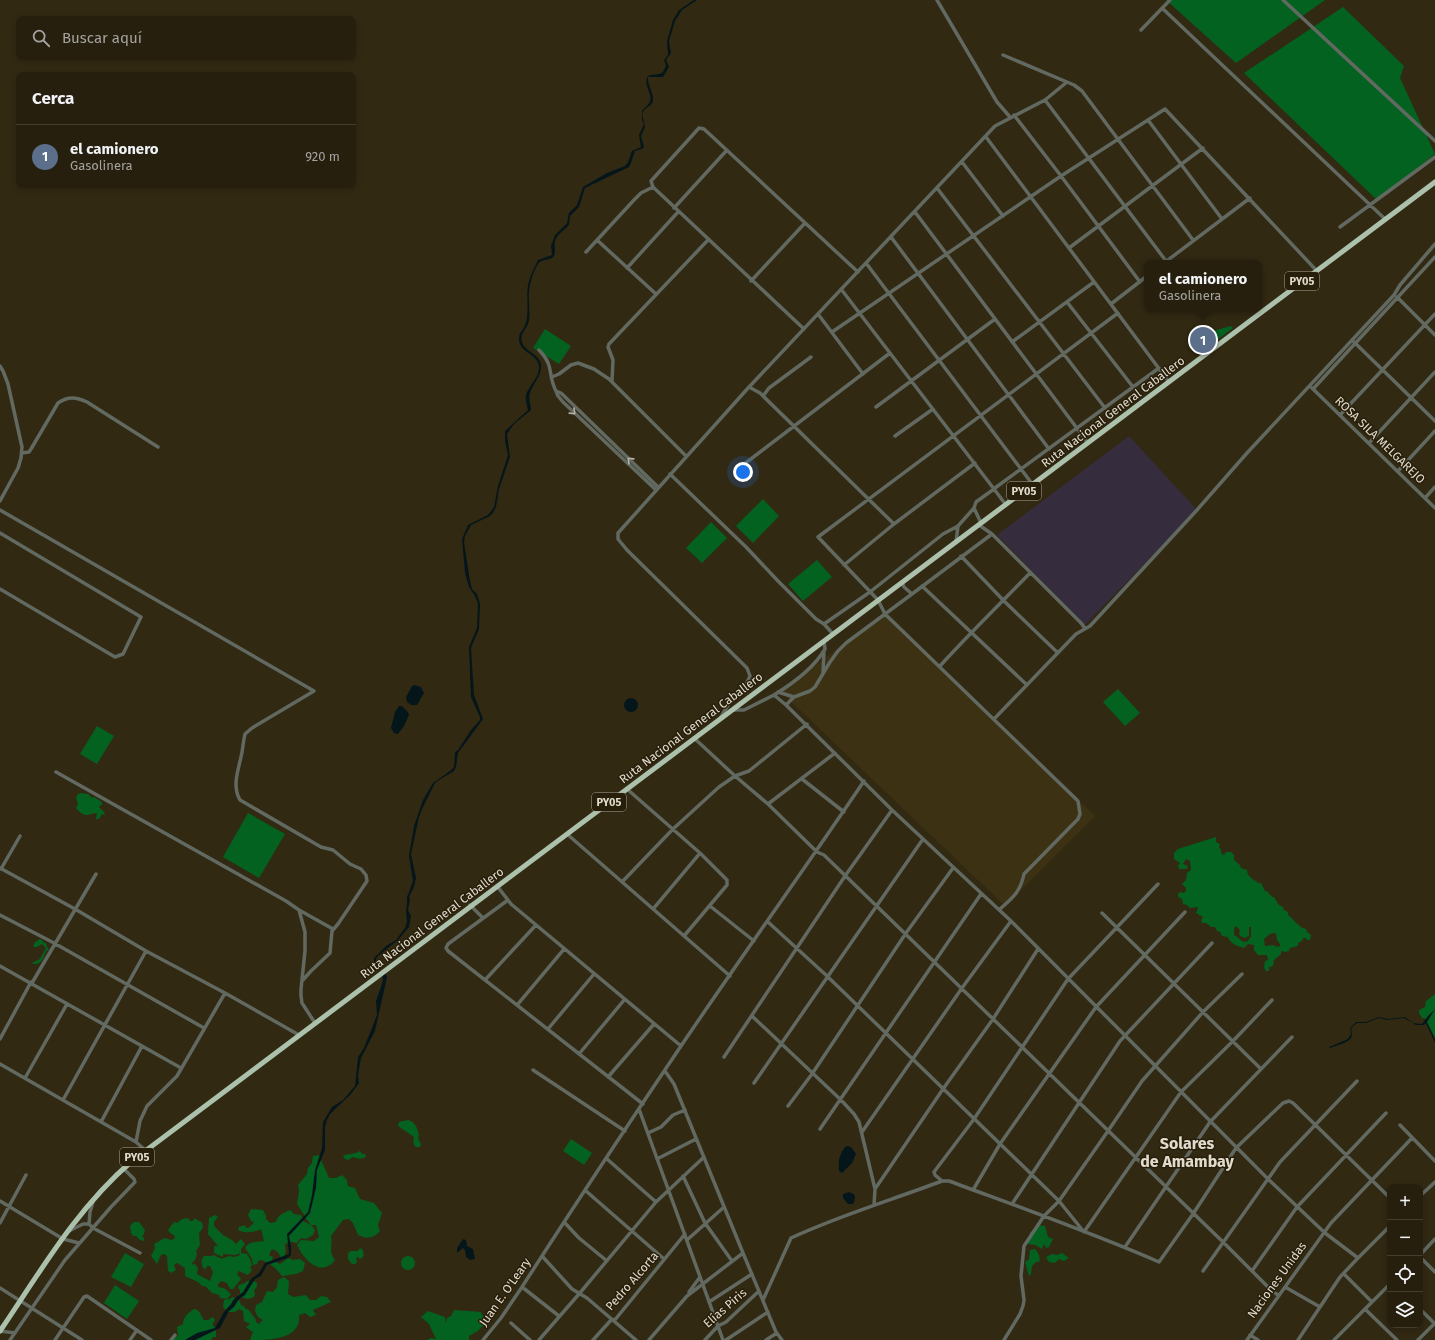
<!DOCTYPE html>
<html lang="es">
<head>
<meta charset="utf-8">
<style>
	body { margin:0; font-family:"Fira Sans",sans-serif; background:#322c1c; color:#f1f3f6 }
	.controls { position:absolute; right:12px; bottom:12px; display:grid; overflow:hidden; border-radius:8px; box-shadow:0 2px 6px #0003 }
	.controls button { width:36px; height:36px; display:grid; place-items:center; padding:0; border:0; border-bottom:1px solid #423d2e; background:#261f0e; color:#f1f3f6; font:20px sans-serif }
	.you { position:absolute; left:743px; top:472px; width:14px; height:14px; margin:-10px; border:3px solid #fff; border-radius:50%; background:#1a73e8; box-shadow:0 0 0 6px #1a73e833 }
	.badge { display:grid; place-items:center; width:26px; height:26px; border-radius:50%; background:#2563eb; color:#fff; font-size:13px; font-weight:700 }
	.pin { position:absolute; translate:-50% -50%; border:2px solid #fff; box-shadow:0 1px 4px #0006 }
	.popup { position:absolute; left:1144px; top:260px; width:118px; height:52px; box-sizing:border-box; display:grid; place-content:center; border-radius:8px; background:#261f0e; filter:drop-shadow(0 1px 3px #0005); font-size:13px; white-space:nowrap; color:#a4a29e }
	.popup b { font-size:15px; color:#f1f3f6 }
	.popup::after { content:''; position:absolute; left:50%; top:100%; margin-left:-8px; border:8px solid transparent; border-top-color:#261f0e }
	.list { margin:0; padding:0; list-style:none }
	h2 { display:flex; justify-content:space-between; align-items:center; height:52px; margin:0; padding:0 16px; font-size:17px }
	h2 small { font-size:13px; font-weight:400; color:#a4a29e }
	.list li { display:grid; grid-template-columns:26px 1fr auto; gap:12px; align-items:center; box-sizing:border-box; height:64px; padding:0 16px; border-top:1px solid #423d2e }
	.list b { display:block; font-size:15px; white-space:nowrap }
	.list p { margin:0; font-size:13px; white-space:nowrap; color:#a4a29e }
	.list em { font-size:13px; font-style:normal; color:#a4a29e }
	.icon { flex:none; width:22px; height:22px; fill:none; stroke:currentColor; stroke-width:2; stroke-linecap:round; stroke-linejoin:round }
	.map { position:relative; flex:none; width:1435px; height:1340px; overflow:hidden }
	.search { position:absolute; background:#261f0e; box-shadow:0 2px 6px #0003; left:16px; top:16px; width:340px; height:44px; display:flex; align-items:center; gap:10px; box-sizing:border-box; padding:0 14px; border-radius:8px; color:#a4a29e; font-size:15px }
	.panel { position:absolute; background:#261f0e; box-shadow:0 2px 6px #0003; left:16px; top:72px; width:340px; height:116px; border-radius:8px }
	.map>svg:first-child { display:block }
</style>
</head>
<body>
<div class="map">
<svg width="1435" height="1340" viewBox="0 0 1435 1340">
	<rect width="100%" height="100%" fill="#322913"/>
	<path fill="#3d3114" d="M885,614L1095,816L1005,906L780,691Z"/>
	<path fill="#352d3d" d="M1129,436L1197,510L1085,625L997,535Z"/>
	<path fill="#036220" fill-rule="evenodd" d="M1166,0H1325L1236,63Z
		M1343,7L1404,66L1400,78L1435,154L1377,200L1244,73Z
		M1231,326L1233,328L1199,354L1194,348L1201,336L1205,333Z
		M545,329L571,346L559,364L533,348Z
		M763,499L779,516L753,543L736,526Z
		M711,522L727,538L702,563L686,548Z
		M817,560L832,577L803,601L788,584Z
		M1118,689L1140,713L1125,726L1103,702Z
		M97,726L114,736L97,764L80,754Z
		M81,793L88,794L92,798L94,797L102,802V804L99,807L104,812L105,815L102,814L99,819H96L97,813C86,814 86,819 76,808L78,804L76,798L78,794Z
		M248,813L285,834L259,878L223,857Z
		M1216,837V842L1220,844L1219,848L1221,849V853L1224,855L1226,852H1231L1234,855V860L1240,865L1241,868L1247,870C1247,877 1254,879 1258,883H1261L1265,891H1267L1272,897H1274L1279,905L1283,907L1284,910L1288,912V915C1294,919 1299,928 1306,929L1307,932L1311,935L1310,940H1307L1306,938H1303L1302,941L1298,943V946L1290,948L1289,951L1286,952L1281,951V954L1274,960L1273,966L1269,967V971H1266L1264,967L1265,961L1268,960L1267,955H1258L1254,950V945L1248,944L1244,948C1238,946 1231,945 1228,937L1222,936L1220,932L1217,931L1215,927H1211L1206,923H1202L1201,920L1203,917L1196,913L1198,908L1197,907L1190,908L1187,905L1183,904L1182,899L1178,897V894L1180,892L1184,893L1186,891V888L1182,884L1186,880L1187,873L1191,870L1190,861L1186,859L1183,864L1188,866L1187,869H1179L1178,866L1180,863L1174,859V853L1178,849ZM1236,926L1240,930L1239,934L1240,936L1245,938L1249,936V927H1251V936L1248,941C1242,944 1239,937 1234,935V928ZM1274,933L1276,934L1277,940L1280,944V946L1277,947L1273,945L1265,946L1264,939L1270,934Z
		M40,939L43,941V943L45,942L49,950L46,951C44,958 41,965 33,964L32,963L40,959L46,948L42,944L37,947H33L35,942Z
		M1435,994V1038L1427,1023V1019L1422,1018L1419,1013V1010L1425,1007L1426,1001Z
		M408,1120C416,1122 417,1128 419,1135L418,1138L421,1144L420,1147H416C413,1144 413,1142 414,1137L398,1126L399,1122Z
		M571,1139L592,1153L584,1165L563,1151Z
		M360,1151L362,1154H365L366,1157L360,1159L353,1157L348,1160L345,1159L343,1156C349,1153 353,1155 360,1151Z
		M319,1155C322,1163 326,1170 329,1178H336L342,1175L347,1180L348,1186L355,1188L360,1199L374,1203L382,1213L378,1225L380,1231C373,1239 367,1239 358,1235L353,1223L349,1219L343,1220L331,1236C333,1246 328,1250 335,1260C321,1278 304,1260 297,1245L301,1240L314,1241L319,1237L316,1225H311L307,1220L297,1204L299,1191L298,1185L307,1174L308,1168L312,1163L313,1156Z
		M251,1209L263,1210L266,1216V1219L270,1223L276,1222C277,1215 284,1213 290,1210L294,1214L301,1215L303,1221L311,1225L315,1230L313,1235L306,1239L301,1238L297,1243L291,1242L285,1244C285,1250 288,1255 281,1258L278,1252L272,1249L269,1255L273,1257L272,1260L280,1264L288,1258L293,1260L300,1259L305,1263L303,1271L296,1274L282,1276C276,1268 270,1263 261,1260L258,1261L257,1264L253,1265L252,1259L245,1248C249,1241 257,1242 264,1241L261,1229C256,1232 245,1234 238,1230L239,1227L245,1225L246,1228L250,1227L254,1222L251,1221L248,1215Z
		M215,1215L218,1217L214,1222V1226L223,1235L232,1240L236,1244L241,1239L245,1244L241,1249V1253L247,1254L250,1259L252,1265L250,1268L252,1270L248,1275L239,1271L237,1274L241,1279L233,1289H230L227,1283L221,1281L218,1284V1287L224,1288L231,1294L227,1299L220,1298L219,1295L212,1293L205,1286H202L198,1282L185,1276V1268L177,1263L174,1265L176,1270L171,1273L168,1271L167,1256L164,1254L161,1255L157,1264L151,1256L155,1248L154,1244L165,1238L171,1240L174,1239L175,1236L170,1233L168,1230L174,1222L177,1223L182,1219L188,1218L190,1221H193L194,1218L199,1221L202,1222L203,1228L199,1233L200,1245L196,1251L197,1254L195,1260L192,1263L193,1265L194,1263L198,1268L197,1274L210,1281L213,1272L210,1266H207L206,1269L203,1268C201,1263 201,1259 204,1256H211L214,1255C224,1261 221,1258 230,1256L233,1257L239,1256L240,1253L236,1255L223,1254V1257L214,1253V1246H218L208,1234L209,1218Z
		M134,1222H139L145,1230L144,1234L142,1236L144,1238V1241L140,1240L136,1236H133L131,1233L130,1226Z
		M1037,1225L1045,1226L1048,1237L1053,1239L1049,1247L1046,1248L1044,1244L1042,1249L1035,1245L1028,1244L1030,1232L1033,1231Z
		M360,1248L363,1250L364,1256L360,1259L358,1257L356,1258L357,1262L355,1264H352L348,1259V1253L351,1251H358Z
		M1035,1249C1038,1253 1041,1256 1039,1262H1036L1032,1266L1031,1274L1029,1276L1025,1262L1029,1259L1030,1250Z
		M125,1253L144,1264L131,1287L111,1277Z
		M1062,1253L1069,1258L1064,1261L1059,1259L1055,1263L1049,1262L1046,1257L1052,1254L1057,1255Z
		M401 1263a7 7 0 1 1 14 0a7 7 0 1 1-14 0Z
		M284,1277L289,1281L288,1294L293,1297L306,1295L310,1300H316L321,1296L327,1297L331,1302L313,1310L316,1315L310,1317L305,1313L299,1315C302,1340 267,1340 250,1340L253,1331H251L246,1327L250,1324L244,1321L243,1311L239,1309L235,1312H228L223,1307L224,1300L230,1299L232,1297C237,1298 240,1300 241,1305L245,1307V1309H248C250,1313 256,1317 256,1322L259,1324L263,1320L258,1317L255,1311L256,1305L262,1302L267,1291L273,1292L277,1287L278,1280Z
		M247,1281H254L257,1283V1286L254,1291L255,1294L254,1297L248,1299L237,1296L240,1294V1290L238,1288L239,1285L245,1283Z
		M115,1285L139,1301L127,1319L104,1303Z
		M194,1309C200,1309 200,1315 204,1320H208L213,1317L215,1320L213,1323V1326L216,1328V1337H213L211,1340H173L175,1337L178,1336L177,1327L183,1324C183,1317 189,1312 194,1309Z
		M454,1310L481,1312L486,1322L478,1331L469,1336V1340H427L431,1338L436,1339L429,1324L421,1317L428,1311L445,1317L446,1323L447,1318L451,1316Z"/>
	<path fill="#05161b" d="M694,0H697L682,10L675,21L669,41L671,53L666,60L669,67L663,77H648C647,85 653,91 653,99C653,107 646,106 643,112C641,116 645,122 645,127L641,136L644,147L642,149L635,151L631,163L629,167L585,188L579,207L570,216L569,225C564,231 558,233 555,241C554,245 556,252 554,256C551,261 542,258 538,264C531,275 528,290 529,302C529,308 530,314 529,320C528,329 519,333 522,342C525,352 540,354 541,365C542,375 533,384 530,393C528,400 531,404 531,410L514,424L507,434L510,457L499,489L496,507L493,513L490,516L471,525L465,536L464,542L470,581L472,589L477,594L480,604L479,629L471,648L474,695L483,719L458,753L456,767L454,771L439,780L435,783L422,809L419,817L411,854L416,878L414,887L409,897L410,900L408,910L411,916L409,927L398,940L378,956L376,959L379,967L378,969L374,964V958L386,946L396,940L405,928L407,922L406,911L407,903V897L413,881L409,856L414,826L423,800L433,783L450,771L454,767L455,752L458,750L471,730L480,720V717L471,697L469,647L477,628L478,604L475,596L469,587L465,573L462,539L468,525L488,515L494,507L498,486L508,455L505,441V431L528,410C527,405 525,401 526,395C529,385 540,377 539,366C537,352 514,353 520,333C533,320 524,297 529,281C531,273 535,267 538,260L552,255L551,246L555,235L567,223L569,213L577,205L583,187L607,173L625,166L628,162L632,151L641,147L639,135L644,124L642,120V111C644,108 649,105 650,101C653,95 644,87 647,77C652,73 658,76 663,72L666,66L664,60L668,55L667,41L673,20L679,10Z
		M415,685L421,687L424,693L417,705H411L407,702L406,697L412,686Z
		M624 705a7 7 0 1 1 14 0a7 7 0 1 1-14 0Z
		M399,706H402L408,712L409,715L404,726L398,734L394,733L391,728L395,712Z
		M385,973L387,977L375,1031L361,1058L358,1075L359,1083L351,1094L330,1114L327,1120L325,1127V1150L317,1170L316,1188L310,1213L289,1236L291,1246V1255L288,1258L267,1265L261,1276L255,1279L245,1295L239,1299L234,1307L229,1311L220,1328L195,1340H185L197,1333L215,1328L224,1312L231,1304L234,1299L243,1292L251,1279L259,1273L265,1263L289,1254L287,1234L308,1212L312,1195L315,1170L322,1148L323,1122L332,1107L343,1100L355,1086L358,1057L364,1048L377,1015L376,1001L383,981V978L382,976Z
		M1435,1009L1427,1022L1435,1039V1043L1426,1023L1424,1025H1416L1404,1018L1387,1020L1379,1018L1366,1023H1357L1351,1028C1351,1031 1353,1035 1351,1038C1348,1043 1335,1046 1330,1048L1329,1047L1348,1039L1351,1034L1350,1028L1356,1022H1366L1379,1017L1388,1019L1405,1017L1413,1023L1422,1024L1428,1016Z
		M847,1146L851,1147L856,1154L852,1163L842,1173L839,1171C838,1162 839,1155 845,1147Z
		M849,1192L854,1194L855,1197L854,1202L853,1204H848L843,1198V1194Z
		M463,1239L466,1240L467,1246L473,1249L475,1259L470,1260L466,1257L465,1250L463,1248L457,1253V1248Z"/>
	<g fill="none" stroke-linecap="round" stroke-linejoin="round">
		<path stroke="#616961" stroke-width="3.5" d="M937,0L997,102L1010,117
			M1283,0L1435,141
			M1162,8L1385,219
			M1141,30L1170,0
			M1003,55L1074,85L1082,91L1193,240
			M1045,100L1166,261
			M1014,115L1061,176L1140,282
			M1148,120L1222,219
			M986,137L1169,382
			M962,162L1003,216
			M937,188L1105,408
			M674,208L727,150
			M915,212L1088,443
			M1340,227L1435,157
			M891,237L1049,449
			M597,240L656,294
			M1069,248L1203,148
			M586,252L634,200L641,193L653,187
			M866,263L1033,485
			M1164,263L1250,198
			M627,268L678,212
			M751,281L805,223
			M841,289L994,489L976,502L974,508L981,523
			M1397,297L1435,335
			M1067,302L1133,387
			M1111,304L1147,276
			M818,314L863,374
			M804,329L653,187L651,181L699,128L704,129L858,272
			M832,332L1061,176L1165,109L1316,270
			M1012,342L1094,282
			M1354,342L1435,421
			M539,350C555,366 547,374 556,391
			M0,366L3,371L8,384L22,447L21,458L18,468L0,501
			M552,377L559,374L571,365L578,363L594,369L609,379L686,456
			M612,381L613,360L608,347L609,344L708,240
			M749,387L760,393L894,524
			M1312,388L1435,508
			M1313,389L1435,257
			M763,396L769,388L811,357
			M876,407L995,319
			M1340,415L1435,314
			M895,436L933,409
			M1369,443L1435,372
			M22,453L29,452L31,449L58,403C68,396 76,397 87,402L158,447
			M743,465L890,353
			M1398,471L1435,431
			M670,474L746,547L777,580L816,619L824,624L833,634
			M656,490L563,402L558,396L556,391L561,393L658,487
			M1425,498L1435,487
			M1006,505L994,489L995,488L1159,368
			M0,510L314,691L252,728L245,734C243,742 243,749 241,757C238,771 232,786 240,800L321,847L333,850L350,864L361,869L366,875L367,881L338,924L332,931L330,953L311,971L302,981
			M979,525L992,534L1082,624L1085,629
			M0,533L141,617L123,654L115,657L0,589
			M956,542L958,526L974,508
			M961,556L1004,601L1058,653
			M844,565L894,524L975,463
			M902,582L904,587L912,594L992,534
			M922,586L1027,685
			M824,624L870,592L943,534L958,526
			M940,666C969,634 1000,604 1030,573
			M823,673L824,651
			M778,692L794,697
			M774,695C792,684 814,668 825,649L824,641
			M786,705L794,697L810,691L815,687L830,662L838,651L846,643L912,594
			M733,710H744L774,695L786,705L892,810L1011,921L1267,1178L1325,1233L1358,1258L1390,1226
			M721,717L731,700L745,687L750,676L747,668L627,550L618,539V533L749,387L995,126L1045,100L1067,82
			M994,719L1076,634L1090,626L1197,510L1247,453L1394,295L1400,285L1435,244
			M694,738L735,776L768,804L817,852L824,855L1223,1242L1272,1291L1278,1295
			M56,772L286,901L299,910L305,932V951L301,989V996L302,1003L315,1023
			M802,779L844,812
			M627,789L700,853L727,880V885L684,936
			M768,804L835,753
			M567,834L730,976
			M0,868L75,909L146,951L225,993L299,1035
			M1,869L20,836
			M622,882L673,829L719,787L735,776L749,771L807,724
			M497,886L511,904L681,1046
			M508,900L448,944L446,948L448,951L643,1104
			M470,905L483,918
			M710,906L754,941
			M653,909L700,853
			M299,910L333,929
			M999,910C1012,898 1020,893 1024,874L1078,819L1080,814L1078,801L885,614L878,600L818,537C918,463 1018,388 1118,313
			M1102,913L1261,1069
			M0,915L54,943L204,1028
			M768,922L827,976L1059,1201L1084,1232L1181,1092L1233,1041L1272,1000
			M0,966L181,1068
			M485,980L536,925
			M32,983L96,874
			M517,1005L564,949
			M752,1016L841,1100L854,1114L859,1122L875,1189L874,1205
			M548,1029L594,974
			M0,1039L31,982
			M579,1054L625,999
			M724,1057L845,876L892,810
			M0,1064L136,1142L146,1151
			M533,1070L625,1131
			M665,1071L674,1084L743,1253L776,1332L782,1340
			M608,1077L654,1024
			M25,1078L67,1004
			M754,1083L923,839
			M63,1100L146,951
			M788,1106L812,1074L906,933L953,868
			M639,1109L723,1340
			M101,1122L142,1046
			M1400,1125L1435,1161
			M820,1129L981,894
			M862,1132L962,988L1011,921
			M648,1133L661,1127L673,1115L685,1110
			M136,1142L140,1121L147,1106L177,1076L225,993
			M607,1159L656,1202
			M657,1159L696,1139
			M683,1176L705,1223L732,1261
			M942,1181L935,1175L934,1172L974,1119L1068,979L1158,884
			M875,1189L943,1089L993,1019L1038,949
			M973,1190L1000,1144L1096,1007L1185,912
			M586,1191L664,1259
			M1420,1196L1435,1182
			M0,1201L63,1239L79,1243
			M93,1202L90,1212L89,1224L93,1228L140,1253
			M1012,1204L1120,1041L1212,943
			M564,1222L579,1238L607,1261
			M0,1223L26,1175
			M69,1231L83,1224H89
			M687,1240L724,1207
			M1125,1247L1210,1122L1292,1037
			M1420,1255L1435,1239
			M542,1256L572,1289L587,1298L636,1340
			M1420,1257L1435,1272
			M1203,1271L1280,1162L1357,1081
			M1252,1271L1297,1207L1386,1113
			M1344,1274L1372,1302
			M522,1287L559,1316
			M1285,1287L1320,1307
			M0,1288L82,1340
			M689,1292L700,1277
			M763,1300L791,1238C840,1215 892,1200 942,1181H949C1019,1207 1090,1232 1159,1262L1193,1214L1236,1148L1283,1103L1289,1101L1293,1103L1390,1198
			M709,1302L752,1274
			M1365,1309L1397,1340
			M1420,1309L1434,1323
			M511,1323L530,1340
			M0,1331L15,1333
			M1250,1335L1258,1340
			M10,1340L65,1260L111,1207L135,1182L134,1179L123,1168
			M55,1340L84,1297L87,1296L151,1340
			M130,1340L137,1330
			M171,1340L175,1335
			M483,1340L501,1318L522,1287C574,1206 627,1126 681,1046C741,957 804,870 864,781
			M539,1340L579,1294L656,1202L704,1157
			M593,1340L612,1319L614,1321L685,1234
			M649,1340L687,1296L743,1253
			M705,1340L718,1326L726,1322L759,1291
			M726,1340L768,1312
			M766,1340L777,1333
			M1004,1340L1020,1314L1023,1306L1024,1300L1021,1276L1024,1246L1044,1216L1059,1201L1108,1131L1142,1081L1203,1012L1242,974
			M1247,1340L1331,1223L1412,1138
			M1298,1340L1340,1277L1358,1258
			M1334,1340L1390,1284
			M1418,1340L1435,1323"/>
		<path stroke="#acc1ac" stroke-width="5" d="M0,1331C40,1272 77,1208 132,1161L1435,182"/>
	</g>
	<defs><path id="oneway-chevron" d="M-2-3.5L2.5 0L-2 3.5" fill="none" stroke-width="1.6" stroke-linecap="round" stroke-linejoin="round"/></defs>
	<g stroke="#b4b3a8">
		<use href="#oneway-chevron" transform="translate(573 412) rotate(44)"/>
		<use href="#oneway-chevron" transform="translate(630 460) rotate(-136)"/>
	</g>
	<g text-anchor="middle" stroke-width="3" stroke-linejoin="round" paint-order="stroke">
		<g fill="#281f0a" stroke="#aaa393" stroke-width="1">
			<rect x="1285" y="272" width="34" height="18" rx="3"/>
			<rect x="1007" y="482" width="34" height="18" rx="3"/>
			<rect x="592" y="793" width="34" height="18" rx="3"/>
			<rect x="120" y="1148" width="34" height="18" rx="3"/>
		</g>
		<g font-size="11" font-weight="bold" fill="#e1dbce">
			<text x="1302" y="285">PY05</text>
			<text x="1024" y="495">PY05</text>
			<text x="609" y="806">PY05</text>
			<text x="137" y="1161">PY05</text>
		</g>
		<g font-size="12" fill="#e1dbce" stroke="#281f0a">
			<text transform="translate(1113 412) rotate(-37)" y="4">Ruta Nacional General Caballero</text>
			<text transform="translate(1380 440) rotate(44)" y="4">ROSA SILA MELGAREJO</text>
			<text transform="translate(691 728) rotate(-37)" y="4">Ruta Nacional General Caballero</text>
			<text transform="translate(432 923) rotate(-37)" y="4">Ruta Nacional General Caballero</text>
			<text transform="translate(1277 1280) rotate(-54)" y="4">Naciones Unidas</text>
			<text transform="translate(632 1281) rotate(-49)" y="4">Pedro Alcorta</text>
			<text transform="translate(505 1292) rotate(-55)" y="4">Juan E. O'Leary</text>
			<text transform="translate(725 1308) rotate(-41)" y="4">Elías Piris</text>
		</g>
		<g font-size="16" font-weight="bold" fill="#e1dbce" stroke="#281f0a">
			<text x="1187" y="1149">Solares<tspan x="1187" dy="18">de Amambay</tspan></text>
		</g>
	</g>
</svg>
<div class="controls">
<button>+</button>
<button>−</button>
<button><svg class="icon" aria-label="locate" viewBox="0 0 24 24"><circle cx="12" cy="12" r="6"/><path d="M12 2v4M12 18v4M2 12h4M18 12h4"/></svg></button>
<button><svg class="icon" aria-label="layers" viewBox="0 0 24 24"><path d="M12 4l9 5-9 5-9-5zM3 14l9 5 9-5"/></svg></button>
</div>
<div class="you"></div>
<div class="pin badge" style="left:1203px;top:340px;background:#5c6f8a">1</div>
<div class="popup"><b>el camionero</b>Gasolinera</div>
<div class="search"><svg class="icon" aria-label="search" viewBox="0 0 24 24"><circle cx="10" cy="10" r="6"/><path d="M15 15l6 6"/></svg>Buscar aquí</div>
<section class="panel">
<h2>Cerca<small></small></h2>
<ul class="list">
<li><span class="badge" style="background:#5c6f8a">1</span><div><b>el camionero</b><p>Gasolinera</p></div><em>920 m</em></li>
</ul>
</section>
</div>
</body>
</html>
